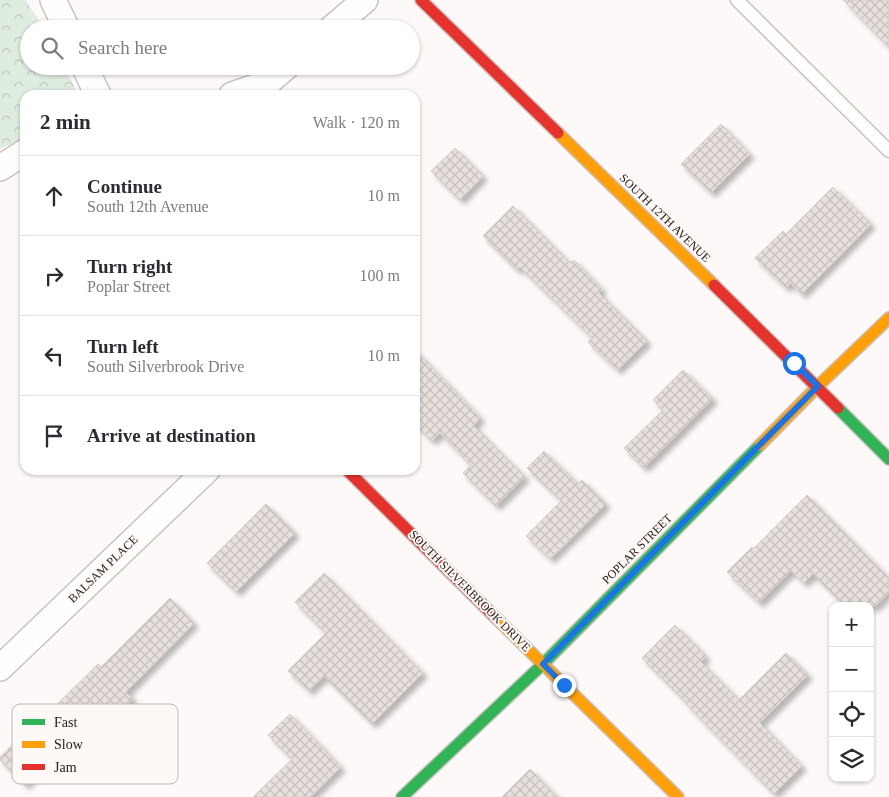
<!DOCTYPE html>
<html lang="en">
<head>
<meta charset="utf-8">
<style>
	body { margin:0; font-family:Georgia,serif; background:#f2f2f3; color:#2b2b33 }
	.controls { position:absolute; right:15px; bottom:15px; display:grid; overflow:hidden; border-radius:10px; box-shadow:0 1px 4px #0004 }
	.controls button { width:45px; height:45px; display:grid; place-items:center; padding:0; border:0; border-bottom:1px solid #e1e1e2; background:#fff; color:#2b2b33; font:25px sans-serif }
	.stop { position:absolute; width:15px; height:15px; margin:-11px; border:4px solid #1a73e8; border-radius:50%; background:#fff }
	.stop.end { background:#1a73e8; border-color:#fff; box-shadow:0 1px 5px #0008 }
	.list { margin:0; padding:0; list-style:none }
	h2 { display:flex; justify-content:space-between; align-items:center; height:65px; margin:0; padding:0 20px; font-size:21px }
	h2 small { font-size:16px; font-weight:400; color:#7c7c81 }
	.list li { display:grid; grid-template-columns:32px 1fr auto; gap:15px; align-items:center; box-sizing:border-box; height:80px; padding:0 20px; border-top:1px solid #e1e1e2 }
	.list b { display:block; font-size:19px; white-space:nowrap }
	.list p { margin:0; font-size:16px; white-space:nowrap; color:#7c7c81 }
	.list em { font-size:16px; font-style:normal; color:#7c7c81 }
	.icon { flex:none; width:28px; height:28px; fill:none; stroke:currentColor; stroke-width:2; stroke-linecap:round; stroke-linejoin:round }
	.map { position:relative; flex:none; width:889px; height:797px; overflow:hidden }
	.search { position:absolute; background:#fff; box-shadow:0 1px 4px #0004; left:20px; top:20px; width:400px; height:55px; display:flex; align-items:center; gap:12px; box-sizing:border-box; padding:0 18px; border-radius:28px; color:#7c7c81; font-size:19px }
	.panel { position:absolute; background:#fff; box-shadow:0 1px 4px #0004; left:20px; top:90px; width:400px; height:385px; border-radius:15px }
	.map>svg:first-child { display:block }
</style>
</head>
<body>
<div class="map">
<svg width="889" height="797" viewBox="0 0 889 797">
	<defs>
		<pattern id="park-crowns" width="20" height="18" patternUnits="userSpaceOnUse" patternTransform="scale(1.25)"><rect width="20" height="18" fill="#dfece0"/><path d="M2 6a3 3 0 1 1 6 0M12 15a3 3 0 1 1 6 0" fill="none" stroke="#c0cac0"/></pattern>
		<pattern id="building-cross-hatch" width="8" height="8" patternUnits="userSpaceOnUse" patternTransform="scale(1.25)"><rect width="8" height="8" fill="#e8e0dd"/><path d="M0 0l8 8M0 8l8-8" fill="none" stroke="#c7c0bd"/></pattern>
		<filter id="shadow"><feDropShadow dx="4.5" dy="4.5" stdDeviation="2.5" flood-color="#0004"/></filter>
	</defs>
	<rect width="100%" height="100%" fill="#fcf9f8"/>
	<path fill="url(#park-crowns)" d="M0,0H25L45,29H29V66H64L78,94L25,95V138L0,149Z"/>
	<path fill="url(#building-cross-hatch)" stroke="#d3ccca" filter="url(#shadow)" d="M843,0H889V47Z
		M721,124L750,154L711,193L681,164Z
		M455,148L483,176L460,200L431,171Z
		M833,187L871,224L802,294L790,283L786,288L755,258L783,231L786,234Z
		M513,206L570,263L574,260L602,289L599,293L647,341L617,370L588,342L592,338L520,267L517,270L483,236Z
		M415,350L481,418L473,425L525,477L496,506L463,473L471,465L440,433L432,441L415,424Z
		M683,370L713,399L644,468L624,448L663,410L653,400Z
		M544,451L578,484L582,480L606,504L550,559L526,536L561,501L527,468Z
		M807,495L889,578V592L876,606H845L813,574L804,583L791,571L759,603L727,572L752,547L753,549Z
		M266,504L295,533L236,592L207,563Z
		M324,573L423,673L372,724L324,676L309,691L288,671L326,633L295,602Z
		M170,598L194,623L126,692L133,699L92,740L81,729L25,785L0,760V757L41,716L43,718L98,664L101,667Z
		M675,625L706,656L701,662L739,700L786,653L808,675L760,723L802,766L774,794L687,705L688,704L642,658Z
		M290,714L341,767L310,797H253L292,759L268,735Z
		M530,769L557,797H502Z"/>
	<g fill="none" stroke-linecap="round" stroke-linejoin="round">
		<defs>
			<path id="lane" d="M737,0L889,151"/>
			<path id="street" d="M53,0L67,29
				M331,29L365,0
				M84,66L98,95
				M232,95L267,83L287,66
				M0,168L25,152
				M0,668L207,470"/>
			<path id="fast" d="M838,408L889,459
				M402,797L543,664L760,445"/>
			<path id="slow" d="M558,133L714,285
				M760,445L818,386L889,318
				M495,617L678,797"/>
			<path id="jam" d="M421,0L558,133
				M714,285L838,408
				M347,470L495,617"/>
		</defs>
		<use href="#lane" stroke="#c9c3c0" stroke-width="15"/>
		<use href="#street" stroke="#c9c3c0" stroke-width="28"/>
		<use href="#fast" stroke="#c9c3c0" stroke-width="14"/>
		<use href="#slow" stroke="#c9c3c0" stroke-width="14"/>
		<use href="#jam" stroke="#c9c3c0" stroke-width="14"/>
		<use href="#lane" stroke="#fffefe" stroke-width="12"/>
		<use href="#street" stroke="#fffefe" stroke-width="25"/>
		<use href="#fast" stroke="#30b455" stroke-width="11"/>
		<use href="#slow" stroke="#ff9f0a" stroke-width="11"/>
		<use href="#jam" stroke="#e5322d" stroke-width="11"/>
	</g>
	<g fill="none" stroke-linecap="round" stroke-linejoin="round">
		<path stroke="#1a73e8" stroke-width="6" d="M564,685L543,664L818,386L794,363"/>
	</g>
	<g text-anchor="middle" stroke-width="4" stroke-linejoin="round" paint-order="stroke">
		<g font-size="12" fill="#2a201c" stroke="#fef8f6">
			<text transform="translate(665 218) rotate(44)" y="4">SOUTH 12TH AVENUE</text>
			<text transform="translate(637 549) rotate(-45)" y="4">POPLAR STREET</text>
			<text transform="translate(103 569) rotate(-44)" y="4">BALSAM PLACE</text>
			<text transform="translate(470 591) rotate(45)" y="4">SOUTH SILVERBROOK DRIVE</text>
		</g>
	</g>
	<rect x="12" y="704" width="166" height="80" rx="8" fill="#fef8f6" stroke="#beb7b5" stroke-width="1"/>
	<rect x="22" y="719" width="23" height="6" fill="#30b455"/>
	<rect x="22" y="741" width="23" height="7" fill="#ff9f0a"/>
	<rect x="22" y="764" width="23" height="6" fill="#e5322d"/>
	<g font-size="14" fill="#2a201c">
		<text x="54" y="727">Fast</text>
		<text x="54" y="749">Slow</text>
		<text x="54" y="772">Jam</text>
	</g>
</svg>
<div class="controls">
<button>+</button>
<button>−</button>
<button><svg class="icon" aria-label="locate" viewBox="0 0 24 24"><circle cx="12" cy="12" r="6"/><path d="M12 2v4M12 18v4M2 12h4M18 12h4"/></svg></button>
<button><svg class="icon" aria-label="layers" viewBox="0 0 24 24"><path d="M12 4l9 5-9 5-9-5zM3 14l9 5 9-5"/></svg></button>
</div>
<div class="stop" style="left:794px;top:363px"></div>
<div class="stop end" style="left:564px;top:685px"></div>
<div class="search"><svg class="icon" aria-label="search" viewBox="0 0 24 24"><circle cx="10" cy="10" r="6"/><path d="M15 15l6 6"/></svg>Search here</div>
<section class="panel">
<h2>2 min<small>Walk · 120 m</small></h2>
<ul class="list">
<li><svg class="icon" aria-label="ahead" viewBox="0 0 24 24"><path d="M12 20V5M6 11l6-6 6 6"/></svg><div><b>Continue</b><p>South 12th Avenue</p></div><em>10 m</em></li>
<li><svg class="icon" aria-label="right" viewBox="0 0 24 24"><path d="M7 20v-9h11M14 6l5 5-5 5"/></svg><div><b>Turn right</b><p>Poplar Street</p></div><em>100 m</em></li>
<li><svg class="icon" aria-label="left" viewBox="0 0 24 24"><path d="M17 20v-9H6M10 6l-5 5 5 5"/></svg><div><b>Turn left</b><p>South Silverbrook Drive</p></div><em>10 m</em></li>
<li><svg class="icon" aria-label="arrive" viewBox="0 0 24 24"><path d="M6 21V4h12l-3 4 3 4H6"/></svg><div><b>Arrive at destination</b></div></li>
</ul>
</section>
</div>
</body>
</html>
